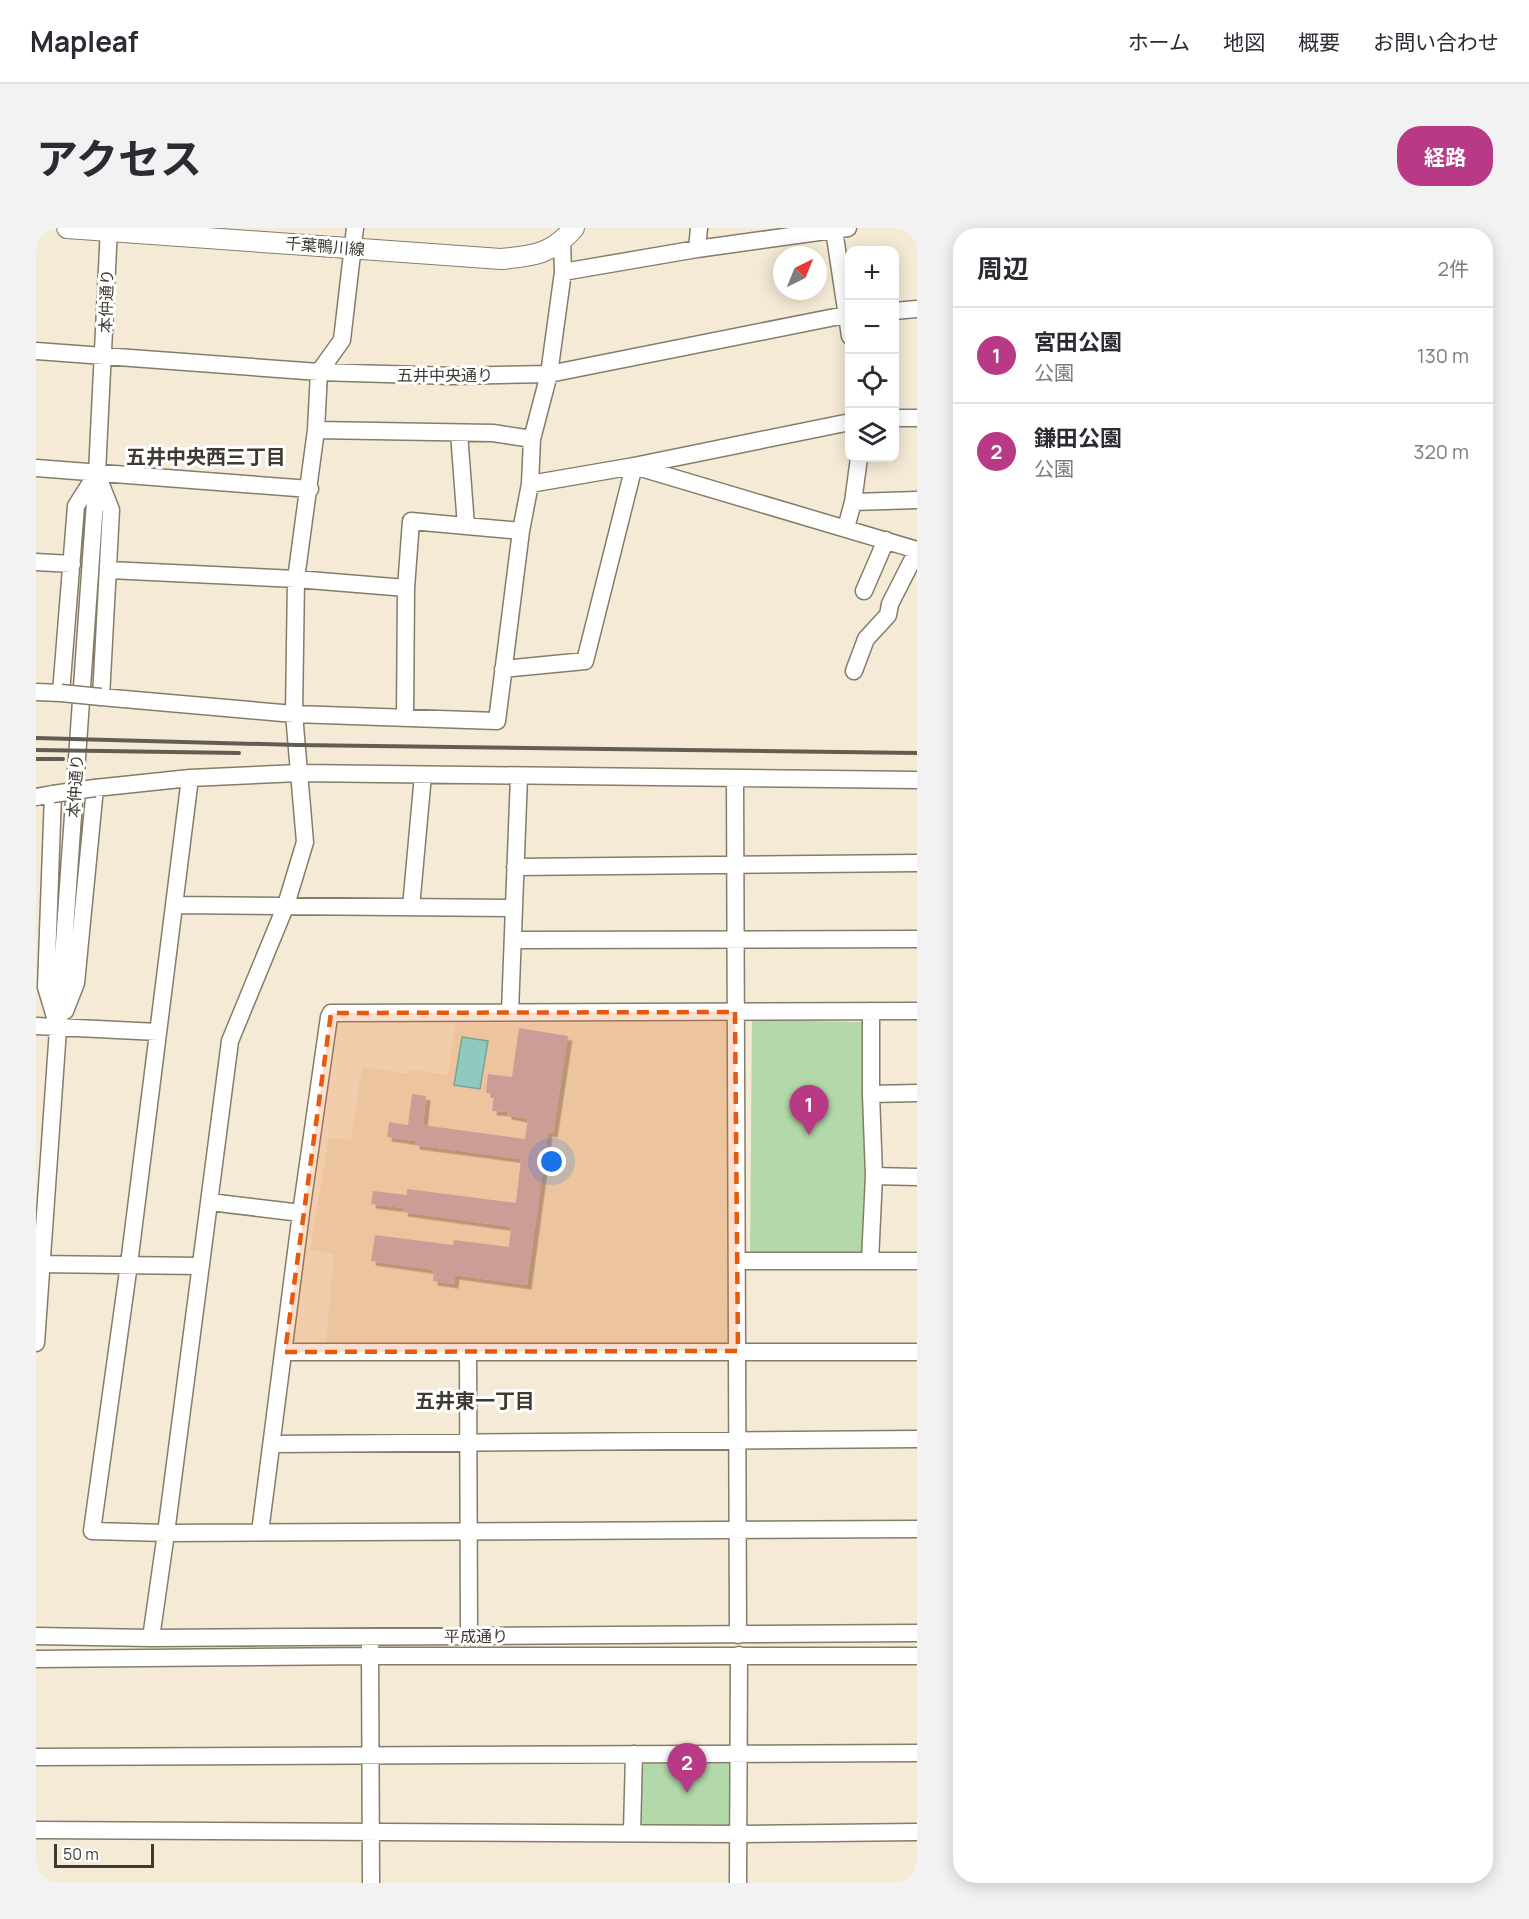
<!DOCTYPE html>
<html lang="ja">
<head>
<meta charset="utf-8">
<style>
	body { margin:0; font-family:Manrope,"Noto Sans JP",sans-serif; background:#f2f2f3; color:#2b2b33 }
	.controls { position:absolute; right:18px; top:18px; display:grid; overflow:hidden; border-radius:12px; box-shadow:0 3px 15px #0003 }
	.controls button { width:54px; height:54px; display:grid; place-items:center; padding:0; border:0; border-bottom:2px solid #e1e1e2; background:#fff; color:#2b2b33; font:30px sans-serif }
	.compass { position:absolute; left:737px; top:18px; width:54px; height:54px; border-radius:50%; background:#fff; box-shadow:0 3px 15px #0003; rotate:43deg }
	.scale { position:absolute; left:18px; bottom:15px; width:100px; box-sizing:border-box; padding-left:6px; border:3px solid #3f3b33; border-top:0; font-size:16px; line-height:21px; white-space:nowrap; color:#3f3b33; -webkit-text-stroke:4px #fff; paint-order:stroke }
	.you { position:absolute; left:516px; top:934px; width:21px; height:21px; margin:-15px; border:4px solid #fff; border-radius:50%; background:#1a73e8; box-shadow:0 0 0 9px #1a73e833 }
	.badge { display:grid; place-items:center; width:39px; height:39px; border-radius:50%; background:#b83985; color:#fff; font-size:20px; font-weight:700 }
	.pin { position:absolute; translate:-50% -50px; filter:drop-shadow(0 2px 3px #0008) }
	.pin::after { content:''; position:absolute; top:32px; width:21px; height:18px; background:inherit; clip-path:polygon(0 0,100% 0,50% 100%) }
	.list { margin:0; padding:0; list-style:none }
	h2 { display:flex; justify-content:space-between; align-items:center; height:78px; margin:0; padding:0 24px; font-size:26px }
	h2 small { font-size:20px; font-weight:400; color:#7c7c81 }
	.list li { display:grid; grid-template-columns:39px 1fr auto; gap:18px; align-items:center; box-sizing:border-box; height:96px; padding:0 24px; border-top:2px solid #e1e1e2 }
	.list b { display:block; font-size:22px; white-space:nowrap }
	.list p { margin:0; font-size:20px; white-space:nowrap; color:#7c7c81 }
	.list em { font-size:20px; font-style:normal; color:#7c7c81 }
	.icon { flex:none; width:33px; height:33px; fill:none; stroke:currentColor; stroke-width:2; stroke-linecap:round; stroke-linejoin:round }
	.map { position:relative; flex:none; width:881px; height:1655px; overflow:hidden; border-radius:24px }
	header { display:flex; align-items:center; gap:36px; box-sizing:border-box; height:84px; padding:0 30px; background:#fff; border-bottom:2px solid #e1e1e2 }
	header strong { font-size:28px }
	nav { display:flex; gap:33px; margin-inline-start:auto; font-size:21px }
	.intro { display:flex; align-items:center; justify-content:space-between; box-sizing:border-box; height:144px; padding:0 36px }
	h1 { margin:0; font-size:42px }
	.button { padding:15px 27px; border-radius:24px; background:#b83985; color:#fff; font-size:21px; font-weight:700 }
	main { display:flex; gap:36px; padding:0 36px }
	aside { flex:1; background:#fff; border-radius:24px; box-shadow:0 3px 15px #0003 }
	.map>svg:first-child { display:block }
</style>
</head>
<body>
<header>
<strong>Mapleaf</strong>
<nav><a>ホーム</a><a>地図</a><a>概要</a><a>お問い合わせ</a></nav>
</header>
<div class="intro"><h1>アクセス</h1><a class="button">経路</a></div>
<main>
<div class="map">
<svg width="881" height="1655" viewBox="0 0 881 1655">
	<defs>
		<filter id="shadow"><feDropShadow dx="4.5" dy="4.5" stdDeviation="0" flood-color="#0004"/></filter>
	</defs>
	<rect width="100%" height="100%" fill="#f5ead5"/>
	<path fill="#eee0c4" d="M690,794L696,800L697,1106L688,1118L290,1116L298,1026L274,1022L293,910L315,912L326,839L371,846L375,842L412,847L419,795Z"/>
	<path fill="#b3d8a9" d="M716,792L830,794V1020L823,1025L719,1026L714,1023Z
		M609,1531L697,1534V1593L691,1601L608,1599L605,1596V1538Z"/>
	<path fill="#78e7ed" stroke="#67b3b5" stroke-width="1.5" d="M426,809L452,813L444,861L418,857Z"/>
	<path fill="#c5aeb9" filter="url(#shadow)" d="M483,800L532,808L517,905L512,904L491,1057L419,1047L418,1056L397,1053L398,1042L335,1033L339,1007L417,1017L418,1012L473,1019L475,999L367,984L368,980L335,976L337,963L371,967V961L480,975L485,931L379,917V913L351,909L353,894L372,897L376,866L390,868L387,897L489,911L492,891L471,887V884L456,883L458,866L450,865L452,846L476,849Z"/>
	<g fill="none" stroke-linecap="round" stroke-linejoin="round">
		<defs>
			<path id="minor" d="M798,2L814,108
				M661,21L663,0
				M527,44L661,21L812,0
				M858,83L881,81
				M0,123L283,144L417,148L513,146L814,86
				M858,190H881
				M280,202L457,205L496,211
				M423,205L430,298
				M0,240L274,261
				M62,249L75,282L65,469L258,486L461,493L485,303L494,256L496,211L513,146L527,44L526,13
				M494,256L598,238L814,194
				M817,274L881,272
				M810,300L817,274L823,230
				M0,334L36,336
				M73,342L260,351L370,360
				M828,363L850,312
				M467,441L549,433L598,238L881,322
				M818,443L830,411L852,387L854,376L881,323
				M0,464L25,465L40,278L59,248
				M369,490L370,360L375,293L485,303
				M154,550L93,1036L56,1303L130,1305L881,1301
				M699,551L702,1407
				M0,569L17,566L10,759L19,789
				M479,639L881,635
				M139,677L478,680
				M375,679L387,547
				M477,712L881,711
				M29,783L40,755L59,560L154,550L263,545L881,552
				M474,784L483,548
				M0,798L122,804
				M835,866L881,865
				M838,948L881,949
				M174,974L265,985
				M701,1033H881
				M834,1033L838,948L835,866V783
				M0,1036L165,1038
				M0,1115L61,245L73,0
				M249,1124H881
				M432,1124L433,1408
				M236,1216L881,1211
				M224,1304L265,985L293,789L295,785L881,783
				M0,1408L115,1410L881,1405
				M115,1410L130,1305L194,813L250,677L269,614L258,486L260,351L280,202L283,144L306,112L319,0
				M334,1419L335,1655
				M0,1431L334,1428H881
				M0,1529L881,1525
				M0,1602L703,1606L881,1604
				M596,1604L598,1526
				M702,1655L703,1427"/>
			<path id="major" d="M31,0L465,31C498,28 516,26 538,0"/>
		</defs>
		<use href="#minor" stroke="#857c69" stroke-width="19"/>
		<use href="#major" stroke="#857c69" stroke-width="22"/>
		<use href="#minor" stroke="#fff" stroke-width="16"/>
		<use href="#major" stroke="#fff" stroke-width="20"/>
		<path stroke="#625d52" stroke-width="4" d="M0,510L261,517L881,525
			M0,522L203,525
			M0,531H27"/>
		<defs>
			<path id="minor-bridge" d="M25,465L65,469
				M17,566L59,560"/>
		</defs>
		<use href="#minor-bridge" stroke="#857c69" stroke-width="19" stroke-linecap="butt"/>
		<use href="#minor-bridge" stroke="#fff" stroke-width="16"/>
	</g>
	<path fill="#e8590c" fill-opacity="0.2" stroke="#e8590c" stroke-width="4.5" stroke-dasharray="12 8" stroke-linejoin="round" d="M699,784L702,1123L249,1124L295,785Z"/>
	<g text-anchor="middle" stroke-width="6" stroke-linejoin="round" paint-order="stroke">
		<g font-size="16" fill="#3f3b33" stroke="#fff">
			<text transform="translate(289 18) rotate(5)" y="6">千葉鴨川線</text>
			<text transform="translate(70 73) rotate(-88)" y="6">本仲通り</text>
			<text x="409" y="153">五井中央通り</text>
			<text transform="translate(39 558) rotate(-86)" y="6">本仲通り</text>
			<text x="440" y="1414">平成通り</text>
		</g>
		<g font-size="20" font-weight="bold" fill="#3f3b33" stroke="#fff">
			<text x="170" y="236">五井中央西三丁目</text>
			<text x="439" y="1180">五井東一丁目</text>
		</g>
	</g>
</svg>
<div class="controls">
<button>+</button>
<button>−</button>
<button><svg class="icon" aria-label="locate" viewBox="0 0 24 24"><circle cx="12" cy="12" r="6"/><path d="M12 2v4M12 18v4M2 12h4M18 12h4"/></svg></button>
<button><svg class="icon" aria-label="layers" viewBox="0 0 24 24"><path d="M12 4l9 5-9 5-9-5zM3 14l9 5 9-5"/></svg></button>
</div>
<svg class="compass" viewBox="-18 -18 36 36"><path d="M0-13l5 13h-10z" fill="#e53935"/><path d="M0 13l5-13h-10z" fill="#7c7c81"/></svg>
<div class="scale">50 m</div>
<div class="you"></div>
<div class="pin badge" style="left:773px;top:907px">1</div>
<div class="pin badge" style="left:651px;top:1565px">2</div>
</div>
<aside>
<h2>周辺<small>2件</small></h2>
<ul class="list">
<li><span class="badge">1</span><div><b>宮田公園</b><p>公園</p></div><em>130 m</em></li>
<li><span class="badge">2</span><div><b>鎌田公園</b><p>公園</p></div><em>320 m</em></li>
</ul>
</aside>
</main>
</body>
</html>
